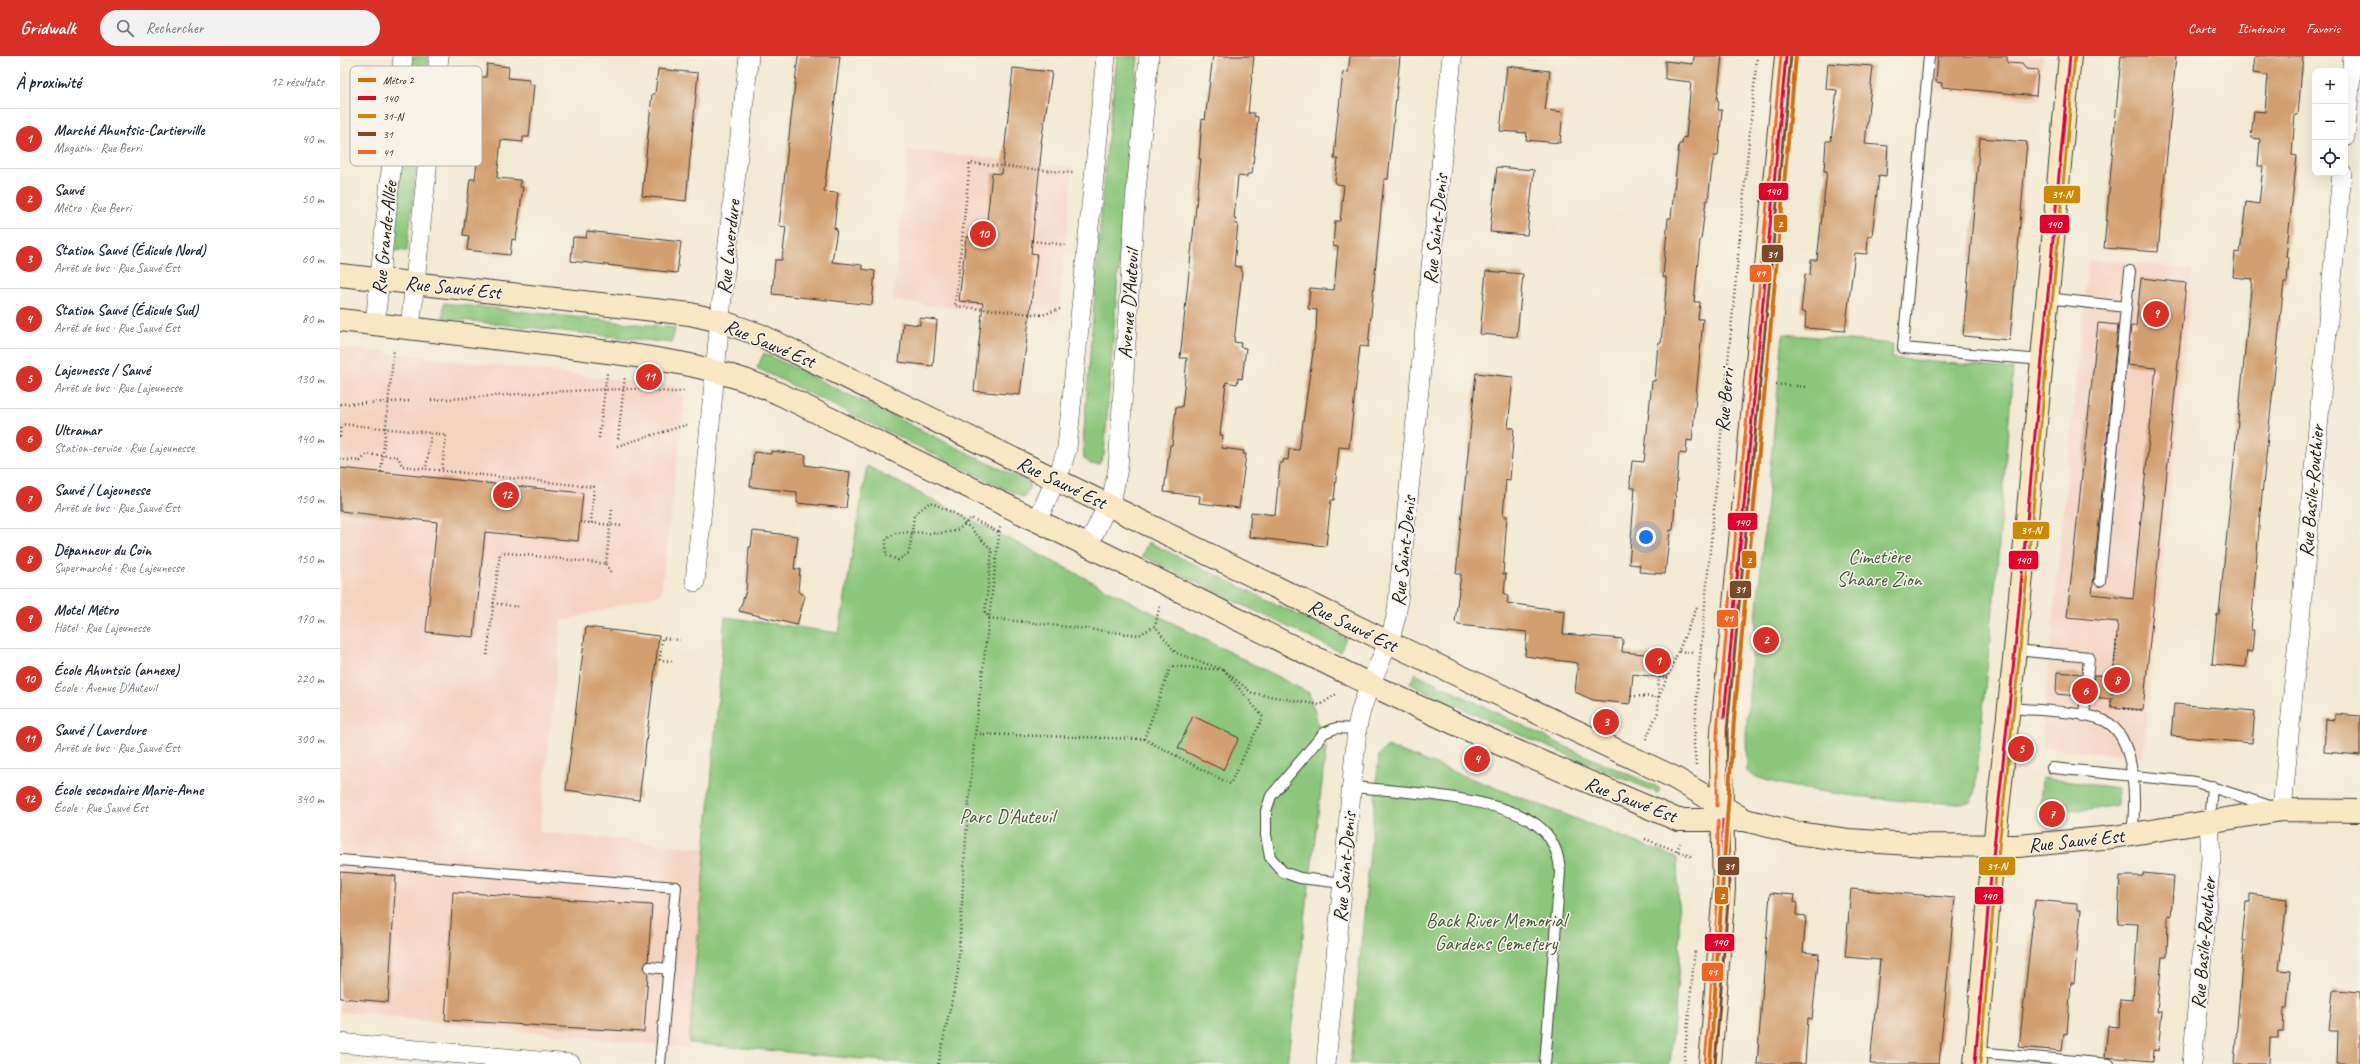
<!DOCTYPE html>
<html lang="fr">
<head>
<meta charset="utf-8">
<style>
	body { margin:0; font-family:Caveat,sans-serif; background:#f2f2f3; color:#1f2937 }
	.controls { position:absolute; right:12px; top:12px; display:grid; overflow:hidden; border-radius:8px; box-shadow:0 4px 16px #0002 }
	.controls button { width:36px; height:36px; display:grid; place-items:center; padding:0; border:0; border-bottom:1px solid #e0e1e3; background:#fff; color:#1f2937; font:20px sans-serif }
	.you { position:absolute; left:1306px; top:481px; width:14px; height:14px; margin:-10px; border:3px solid #fff; border-radius:50%; background:#1a73e8; box-shadow:0 0 0 6px #1a73e833 }
	.badge { display:grid; place-items:center; width:26px; height:26px; border-radius:50%; background:#d93025; color:#fff; font-size:13px; font-weight:700 }
	.pin { position:absolute; translate:-50% -50%; border:2px solid #fff; box-shadow:0 1px 4px #0006 }
	.list { margin:0; padding:0; list-style:none }
	h2 { display:flex; justify-content:space-between; align-items:center; height:52px; margin:0; padding:0 16px; font-size:17px }
	h2 small { font-size:13px; font-weight:400; color:#747a83 }
	.list li { display:grid; grid-template-columns:26px 1fr auto; gap:12px; align-items:center; box-sizing:border-box; height:60px; padding:0 16px; border-top:1px solid #e0e1e3 }
	.list b { display:block; font-size:15px; white-space:nowrap }
	.list p { margin:0; font-size:13px; white-space:nowrap; color:#747a83 }
	.list em { font-size:13px; font-style:normal; color:#747a83 }
	.icon { flex:none; width:22px; height:22px; fill:none; stroke:currentColor; stroke-width:2; stroke-linecap:round; stroke-linejoin:round }
	.map { position:relative; flex:none; width:2020px; height:1008px; overflow:hidden }
	header { display:flex; align-items:center; gap:24px; box-sizing:border-box; height:56px; padding:0 20px; background:#d93025; color:#fff }
	header strong { font-size:19px }
	nav { display:flex; gap:22px; margin-inline-start:auto; font-size:14px }
	.search { width:280px; height:36px; background:#f2f2f3; display:flex; align-items:center; gap:10px; box-sizing:border-box; padding:0 14px; border-radius:22px; color:#747a83; font-size:15px }
	main { display:flex }
	aside { flex:1; background:#fff }
	.map>svg:first-child { display:block }
</style>
</head>
<body>
<header>
<strong>Gridwalk</strong>
<div class="search"><svg class="icon" aria-label="search" viewBox="0 0 24 24"><circle cx="10" cy="10" r="6"/><path d="M15 15l6 6"/></svg>Rechercher</div>
<nav><a>Carte</a><a>Itinéraire</a><a>Favoris</a></nav>
</header>
<main>
<aside>
<h2>À proximité<small>12 résultats</small></h2>
<ul class="list">
<li><span class="badge">1</span><div><b>Marché Ahuntsic-Cartierville</b><p>Magasin · Rue Berri</p></div><em>40 m</em></li>
<li><span class="badge">2</span><div><b>Sauvé</b><p>Métro · Rue Berri</p></div><em>50 m</em></li>
<li><span class="badge">3</span><div><b>Station Sauvé (Édicule Nord)</b><p>Arrêt de bus · Rue Sauvé Est</p></div><em>60 m</em></li>
<li><span class="badge">4</span><div><b>Station Sauvé (Édicule Sud)</b><p>Arrêt de bus · Rue Sauvé Est</p></div><em>80 m</em></li>
<li><span class="badge">5</span><div><b>Lajeunesse / Sauvé</b><p>Arrêt de bus · Rue Lajeunesse</p></div><em>130 m</em></li>
<li><span class="badge">6</span><div><b>Ultramar</b><p>Station-service · Rue Lajeunesse</p></div><em>140 m</em></li>
<li><span class="badge">7</span><div><b>Sauvé / Lajeunesse</b><p>Arrêt de bus · Rue Sauvé Est</p></div><em>150 m</em></li>
<li><span class="badge">8</span><div><b>Dépanneur du Coin</b><p>Supermarché · Rue Lajeunesse</p></div><em>150 m</em></li>
<li><span class="badge">9</span><div><b>Motel Métro</b><p>Hôtel · Rue Lajeunesse</p></div><em>170 m</em></li>
<li><span class="badge">10</span><div><b>École Ahuntsic (annexe)</b><p>École · Avenue D'Auteuil</p></div><em>220 m</em></li>
<li><span class="badge">11</span><div><b>Sauvé / Laverdure</b><p>Arrêt de bus · Rue Sauvé Est</p></div><em>300 m</em></li>
<li><span class="badge">12</span><div><b>École secondaire Marie-Anne</b><p>École · Rue Sauvé Est</p></div><em>340 m</em></li>
</ul>
</aside>
<div class="map">
<svg width="2020" height="1008" viewBox="0 0 2020 1008">
	<rect width="100%" height="100%" fill="#f7f3e8"/>
	<filter id="ink" filterUnits="userSpaceOnUse"><feTurbulence type="fractalNoise" baseFrequency=".025" numOctaves="2"/><feDisplacementMap in="SourceGraphic" scale="8" xChannelSelector="R" yChannelSelector="G"/><feConvolveMatrix kernelMatrix="1 2 1 2 8 2 1 2 1" color-interpolation-filters="sRGB"/></filter>
	<filter id="wash" filterUnits="userSpaceOnUse"><feTurbulence type="fractalNoise" baseFrequency=".012" numOctaves="4" result="noise"/><feDisplacementMap in="SourceGraphic" scale="16" xChannelSelector="R" yChannelSelector="G"/><feGaussianBlur stdDeviation="0.9" result="paint"/><feColorMatrix in="noise" values="0 0 0 0 0 0 0 0 0 0 0 0 0 0 0 0 0 1.4 0 .05"/><feComposite in="paint" operator="in"/></filter>
	<g filter="url(#wash)">
		<rect width="100%" height="100%" fill="#f2e9d2"/>
		<path fill="#f5d3c1" d="M1597,0H1703L1699,45L1594,34Z
			M568,94L733,111L718,264L553,245Z
			M1748,203L1853,213L1803,701L1707,692L1703,687L1702,678Z
			M0,291L334,330L345,341L321,538L222,565L199,776L367,792L348,992L0,956Z"/>
		<path fill="#8bc67b" stroke="#54714c" d="M73,0H89L67,195L52,194Z
			M777,0H798L786,120L764,399L759,408H750L744,402L743,387L764,121Z
			M104,247L335,272L332,287L103,262Z
			M1443,278L1553,288L1551,302L1673,313L1657,512L1635,734L1631,746C1605,752 1420,734 1407,715L1406,678L1411,615Z
			M424,297L691,428L684,442L417,312Z
			M527,410L969,637L986,694L947,1008H576L349,987L385,561L499,577Z
			M808,486L1006,582L1000,596L802,500Z
			M1075,617L1237,696L1320,732L1318,737L1171,675L1070,628Z
			M1047,690L1337,802L1340,900L1330,1008H1010L1039,699Z
			M1702,722L1778,732L1777,749L1750,754L1700,753Z"/>
		<g id="blocks">
			<path fill="#d29f70" d="M458,0H500L484,136L498,137L494,172L497,173L492,206L522,209V213L535,215L532,249L432,238L435,204H442L446,171L439,170Z
				M873,0H914L908,57H914V60L918,61L912,118H907V121L898,120L894,163H896L895,168H898L894,210L901,211L902,216L894,286L901,287L900,291L906,292L902,323L898,322L897,328L886,326L880,379H883L882,392L904,395L903,398H906L899,452L859,447L860,440L824,436L830,389H832L836,351H842L847,302H840L861,103H859L862,63L865,64Z
				M1010,0H1060L1048,123H1044L1028,291L1020,290L1009,392L999,391L994,444H991L986,490L909,481L911,456L935,459L940,407H943L944,403L948,404L949,393L959,394L976,275L977,254L968,253L970,232L994,234L998,191L993,190L995,165H1000L1004,129L997,128L995,125L998,103H994L996,78L1003,16L1008,17Z
				M1354,0H1382L1377,44L1379,45L1378,54H1382L1378,100H1374L1372,110L1368,145H1366L1361,184H1360L1354,246H1360L1358,263H1363L1352,385L1347,384L1346,398L1339,397L1333,474H1330L1325,518L1299,516L1300,509L1289,508L1295,432H1291L1290,427L1292,405L1304,406L1312,325H1315L1318,287H1321L1326,232V221H1323L1328,162H1331L1339,88H1342L1343,81L1346,82L1351,26L1325,23V5L1353,8Z
				M1598,0H1667V7L1682,8L1686,13L1698,14L1696,40L1602,31V27L1596,26Z
				M1781,0H1836L1818,196L1764,192Z
				M1915,0H1963L1958,59H1955L1952,99L1957,100L1946,201H1949L1947,226H1944L1920,458L1911,574H1914L1912,596L1907,595L1905,611L1872,608L1877,558H1879L1912,223L1893,221L1895,196L1900,197L1906,146L1919,148L1923,110H1918L1920,83L1911,82L1914,55L1925,56L1928,19L1913,17Z
				M1488,7L1533,10L1525,88L1548,90L1546,120L1539,119L1532,180H1528L1527,198L1515,197L1505,275L1465,272L1466,256H1461L1465,218L1470,219L1471,204H1477L1487,115H1484L1486,85H1491L1497,34L1486,33Z
				M147,8L169,11L168,22L189,24V28L194,29L189,81H183V86L161,84L157,122L180,124V131H183L176,184L172,183L170,199L127,194L129,180L123,179L130,123H135L141,71L135,70L141,21H146Z
				M1167,10L1210,15L1205,54L1223,56L1220,87L1186,84L1187,77L1160,75Z
				M673,12L712,16L701,87H702L691,197L697,198L680,339L634,335L643,247L619,245L626,181L645,183L652,117L662,118Z
				M318,13L358,17L346,145L302,140L312,38H315Z
				M1640,82L1687,86L1670,284L1623,280Z
				M1157,111L1194,114L1187,179L1150,176Z
				M247,175L341,186L337,217L231,205L233,181L246,182Z
				M1146,215L1183,218L1177,281L1140,278Z
				M1801,222L1846,227L1803,654L1771,651V643L1752,641L1754,619L1773,620L1778,566L1727,561L1758,267L1778,269L1752,538L1793,543L1816,312L1787,309L1791,270H1796Z
				M580,262L597,264L593,310L559,306L563,267L580,269Z
				M1136,317L1173,321L1168,372H1174L1170,424L1166,423L1163,460H1167L1163,518H1166L1164,537L1168,539L1167,547L1225,555L1223,578L1283,583L1282,596L1327,600L1325,622L1293,618L1290,648L1253,644L1235,636L1238,607L1185,600L1187,576L1118,569V567L1115,566L1121,518H1116Z
				M431,395L466,399L465,409L510,416L506,452L457,447V436L412,431L410,430L414,396L431,398Z
				M0,412L243,437L238,485L145,476L134,581L86,576L97,466L0,455Z
				M413,475L458,480L454,513H460L458,535L465,540L457,569L399,555L406,535L409,491H411Z
				M246,571L319,580L299,744L226,734Z
				M1717,616L1741,618L1739,640L1716,638Z
				M1834,648L1915,655L1912,687L1831,680Z
				M1995,658L2020,660V699L1984,696L1986,663L1995,664Z
				M853,660L899,682L883,714L838,692Z
				M0,816L56,820L48,946L0,942Z
				M1803,817L1834,820L1831,860L1828,859L1827,901H1822L1817,956H1822L1818,995L1814,994L1813,1005L1765,1001L1768,970L1779,971L1780,943L1793,944L1798,868L1778,867L1780,820H1803Z
				M1511,833L1615,842L1599,1008H1530L1540,904L1505,901Z
				M113,836L312,849L308,905L304,911L308,917L304,976L105,964Z
				M1430,837L1455,839L1454,846L1457,847L1456,859L1466,860L1463,896L1479,898L1472,963L1468,962L1465,1008H1417Z
				M1910,838L1947,843L1939,914L1950,915L1947,952H1944L1943,975H1938V982H1930L1929,1008H1894L1904,884H1902L1906,846H1910Z
				M1695,844L1737,848V854H1741L1734,927H1731L1727,978L1724,977L1722,995L1679,991Z
				M1996,934L2020,936V1008H1997L1998,975H1989L1993,935Z"/>
		</g>
	</g>
	<g filter="url(#ink)">
		<use href="#blocks" fill-opacity="0" stroke="#3c3b37" stroke-width="1"/>
		<g fill="none" stroke-linecap="round" stroke-linejoin="round">
			<defs>
				<path id="lane" d="M1589,0L1563,292L1702,304
					M1707,242L1786,251L1760,525
					M1786,251L1790,215
					M1675,594L1749,601L1744,660
					M1669,652C1693,654 1744,655 1765,665C1797,681 1796,748 1792,778
					M1712,712L1856,726L1933,751
					M1011,731C1058,735 1161,741 1197,769C1213,781 1219,798 1220,816L1205,1008
					M1869,766L1872,730
					M0,804L336,831L320,1008
					M1003,827L960,822L943,816L930,801L926,779V755L931,740L984,677L996,672L1017,673
					M310,911L329,913
					M1636,996L1769,1008"/>
				<path id="street" d="M2005,81L2013,0
					M35,268L63,0
					M70,272L99,0
					M697,465L721,412L727,392L766,0
					M748,490L773,437L778,412L795,146L809,0
					M355,526L382,242L409,0
					M1942,754L2002,117
					M0,987L231,1008
					M986,1008L1017,673C1023,631 1050,596 1057,555L1112,0
					M1852,1008L1871,802L1869,766"/>
				<path id="secondary" d="M0,219L350,258L380,265L420,279L1048,586L1333,721L1405,764L1456,777L1508,784L1586,789L1678,790L1773,781L1942,754L2020,755
					M0,264C76,273 153,282 229,291C305,301 374,307 444,340L1031,629L1155,686L1338,764H1404
					M1370,1008L1384,833L1381,705L1382,675L1446,0
					M1635,1008L1650,829L1675,594L1730,0"/>
			</defs>
			<use href="#lane" stroke="#3c3b37" stroke-width="12"/>
			<use href="#street" stroke="#3c3b37" stroke-width="20"/>
			<use href="#secondary" stroke="#3c3b37" stroke-width="24"/>
			<path stroke="#3c3b37" stroke-width="2.5" stroke-dasharray="1 3" stroke-linecap="butt" d="M692,185L726,189
				M720,253L702,259L615,250L630,107L733,117
				M1436,328L1466,331
				M91,344C160,340 230,333 300,333C311,333 337,339 345,334
				M0,348L71,345
				M91,377L106,379L102,415
				M0,381L1,368L91,377L86,413L254,431L251,467
				M259,382L267,317
				M278,383L285,320
				M277,390L349,368
				M0,403L20,405L27,398L58,401L62,410L86,413
				M41,416L54,293
				M240,466L283,470
				M658,476L631,462C627,466 622,472 616,474C603,479 586,477 572,476L569,497L558,504L546,499V483L556,477L572,476L574,459L590,446L616,458L652,494L645,556L649,562L799,579L815,570L820,549
				M266,508L271,517
				M153,547L179,551
				M1339,595L1353,597
				M147,599L160,496L266,508L272,453
				M332,605L320,604L322,582L340,584
				M1319,621H1328
				M1763,623L1773,624
				M1291,640L1319,641
				M1319,641L1357,551
				M1771,650L1777,580
				M1776,652L1803,654
				M636,678L804,683L831,610L884,614L836,597L815,570
				M804,683L890,728L923,661L884,614L912,637L980,649L998,637
				M1306,683L1318,656L1319,610
				M1356,709L1354,688L1358,622L1417,0
				M1305,783L1353,801
				M1337,795L1340,787
				M598,1008L618,916L625,794L634,687L660,471
				M1344,1008L1355,893"/>
			<use href="#lane" stroke="#fff" stroke-width="10"/>
			<use href="#street" stroke="#fff" stroke-width="19"/>
			<use href="#secondary" stroke="#f7e8c3" stroke-width="22"/>
			<defs>
				<path id="bus-1" d="M1384,661L1446,0
					M1370,1008L1382,856L1383,764
					M1635,1008L1650,829L1675,594L1730,0"/>
				<path id="bus-2" d="M1640,1008L1655,829L1680,594L1735,0"/>
				<path id="bus-3" d="M1375,1008L1389,833L1387,675L1451,0"/>
				<path id="bus-4" d="M1377,750V675L1441,0
					M1365,1008L1377,856L1378,764"/>
			</defs>
			<use href="#bus-1" stroke="#f7f3e8" stroke-width="6"/>
			<use href="#bus-2" stroke="#f7f3e8" stroke-width="6"/>
			<use href="#bus-3" stroke="#f7f3e8" stroke-width="6"/>
			<use href="#bus-4" stroke="#f7f3e8" stroke-width="6"/>
			<use href="#bus-1" stroke="#e4002b" stroke-width="3"/>
			<use href="#bus-2" stroke="#cb8a06" stroke-width="3"/>
			<use href="#bus-3" stroke="#7a4b2a" stroke-width="3"/>
			<use href="#bus-4" stroke="#f26522" stroke-width="3"/>
			<defs>
				<path id="metro-1" d="M1370,1008L1394,663L1456,0"/>
			</defs>
			<use href="#metro-1" stroke="#f7f3e8" stroke-width="7"/>
			<use href="#metro-1" stroke="#d06d07" stroke-width="4"/>
		</g>
	</g>
	<g text-anchor="middle" stroke-width="3" stroke-linejoin="round" paint-order="stroke">
		<g font-size="20" fill="#1c1c1c" stroke="#f7f3e8">
			<text transform="translate(1095 173) rotate(-84)" y="7">Rue Saint-Denis</text>
			<text transform="translate(44 182) rotate(-84)" y="7">Rue Grande-Allée</text>
			<text transform="translate(388 191) rotate(-84)" y="7">Rue Laverdure</text>
			<text transform="translate(113 231) rotate(6)" y="7">Rue Sauvé Est</text>
			<text transform="translate(788 248) rotate(-86)" y="7">Avenue D'Auteuil</text>
			<text transform="translate(430 287) rotate(23)" y="7">Rue Sauvé Est</text>
			<text transform="translate(1384 344) rotate(-85)" y="7">Rue Berri</text>
			<text transform="translate(722 426) rotate(26)" y="7">Rue Sauvé Est</text>
			<text transform="translate(1971 435) rotate(-85)" y="7">Rue Basile-Routhier</text>
			<text transform="translate(1063 495) rotate(-84)" y="7">Rue Saint-Denis</text>
			<text transform="translate(1013 569) rotate(26)" y="7">Rue Sauvé Est</text>
			<text transform="translate(1291 743) rotate(21)" y="7">Rue Sauvé Est</text>
			<text transform="translate(1736 784) rotate(-6)" y="7">Rue Sauvé Est</text>
			<text transform="translate(1004 811) rotate(-85)" y="7">Rue Saint-Denis</text>
			<text transform="translate(1863 887) rotate(-85)" y="7">Rue Basile-Routhier</text>
		</g>
		<g font-size="20" fill="#43583d" stroke="#f7f3e8">
			<text x="1539" y="507">Cimetière<tspan x="1539" dy="23">Shaare Zion</tspan></text>
			<text x="667" y="767">Parc D'Auteuil</text>
			<text x="1156" y="871">Back River Memorial<tspan x="1156" dy="23">Gardens Cemetery</tspan></text>
		</g>
	</g>
	<rect x="10" y="10" width="132" height="100" rx="6" fill="#f7f3e8" stroke="#b5b2ab" stroke-width="1"/>
	<rect x="18" y="22" width="18" height="4" fill="#d06d07"/>
	<rect x="18" y="40" width="18" height="4" fill="#e4002b"/>
	<rect x="18" y="58" width="18" height="4" fill="#cb8a06"/>
	<rect x="18" y="76" width="18" height="4" fill="#7a4b2a"/>
	<rect x="18" y="94" width="18" height="4" fill="#f26522"/>
	<g font-size="11" fill="#1c1c1c">
		<text x="43" y="28">Métro 2</text>
		<text x="43" y="46">140</text>
		<text x="43" y="64">31-N</text>
		<text x="43" y="82">31</text>
		<text x="43" y="100">41</text>
	</g>
	<g stroke="#f7f3e8" stroke-width="1.5">
		<rect x="1418" y="126" width="31" height="19" rx="4" fill="#e4002b"/>
		<rect x="1703" y="129" width="38" height="19" rx="4" fill="#cb8a06"/>
		<rect x="1433" y="158" width="15" height="19" rx="4" fill="#d06d07"/>
		<rect x="1699" y="158" width="31" height="20" rx="4" fill="#e4002b"/>
		<rect x="1421" y="188" width="23" height="19" rx="4" fill="#7a4b2a"/>
		<rect x="1409" y="208" width="23" height="19" rx="4" fill="#f26522"/>
		<rect x="1387" y="456" width="31" height="19" rx="4" fill="#e4002b"/>
		<rect x="1672" y="465" width="38" height="19" rx="4" fill="#cb8a06"/>
		<rect x="1401" y="494" width="16" height="19" rx="4" fill="#d06d07"/>
		<rect x="1668" y="494" width="31" height="20" rx="4" fill="#e4002b"/>
		<rect x="1389" y="524" width="23" height="19" rx="4" fill="#7a4b2a"/>
		<rect x="1376" y="553" width="23" height="19" rx="4" fill="#f26522"/>
		<rect x="1377" y="800" width="23" height="20" rx="4" fill="#7a4b2a"/>
		<rect x="1638" y="800" width="38" height="20" rx="4" fill="#cb8a06"/>
		<rect x="1374" y="830" width="15" height="19" rx="4" fill="#d06d07"/>
		<rect x="1634" y="830" width="30" height="19" rx="4" fill="#e4002b"/>
		<rect x="1364" y="877" width="31" height="19" rx="4" fill="#e4002b"/>
		<rect x="1361" y="906" width="23" height="20" rx="4" fill="#f26522"/>
	</g>
	<g font-size="11" text-anchor="middle" font-weight="bold" fill="#fff">
		<text x="1433" y="139">140</text>
		<text x="1722" y="142">31-N</text>
		<text x="1440" y="172">2</text>
		<text x="1714" y="172">140</text>
		<text x="1432" y="202">31</text>
		<text x="1420" y="221">41</text>
		<text x="1402" y="470">140</text>
		<text x="1691" y="478">31-N</text>
		<text x="1409" y="508">2</text>
		<text x="1683" y="508">140</text>
		<text x="1400" y="537">31</text>
		<text x="1388" y="566">41</text>
		<text x="1389" y="814">31</text>
		<text x="1657" y="814">31-N</text>
		<text x="1382" y="844">2</text>
		<text x="1649" y="844">140</text>
		<text x="1380" y="890">140</text>
		<text x="1372" y="920">41</text>
	</g>
</svg>
<div class="controls">
<button>+</button>
<button>−</button>
<button><svg class="icon" aria-label="locate" viewBox="0 0 24 24"><circle cx="12" cy="12" r="6"/><path d="M12 2v4M12 18v4M2 12h4M18 12h4"/></svg></button>
</div>
<div class="you"></div>
<div class="pin badge" style="left:1318px;top:605px">1</div>
<div class="pin badge" style="left:1426px;top:584px">2</div>
<div class="pin badge" style="left:1266px;top:666px">3</div>
<div class="pin badge" style="left:1137px;top:703px">4</div>
<div class="pin badge" style="left:1681px;top:693px">5</div>
<div class="pin badge" style="left:1745px;top:635px">6</div>
<div class="pin badge" style="left:1712px;top:758px">7</div>
<div class="pin badge" style="left:1777px;top:624px">8</div>
<div class="pin badge" style="left:1816px;top:258px">9</div>
<div class="pin badge" style="left:643px;top:178px">10</div>
<div class="pin badge" style="left:309px;top:321px">11</div>
<div class="pin badge" style="left:166px;top:439px">12</div>
</div>
</main>
</body>
</html>
